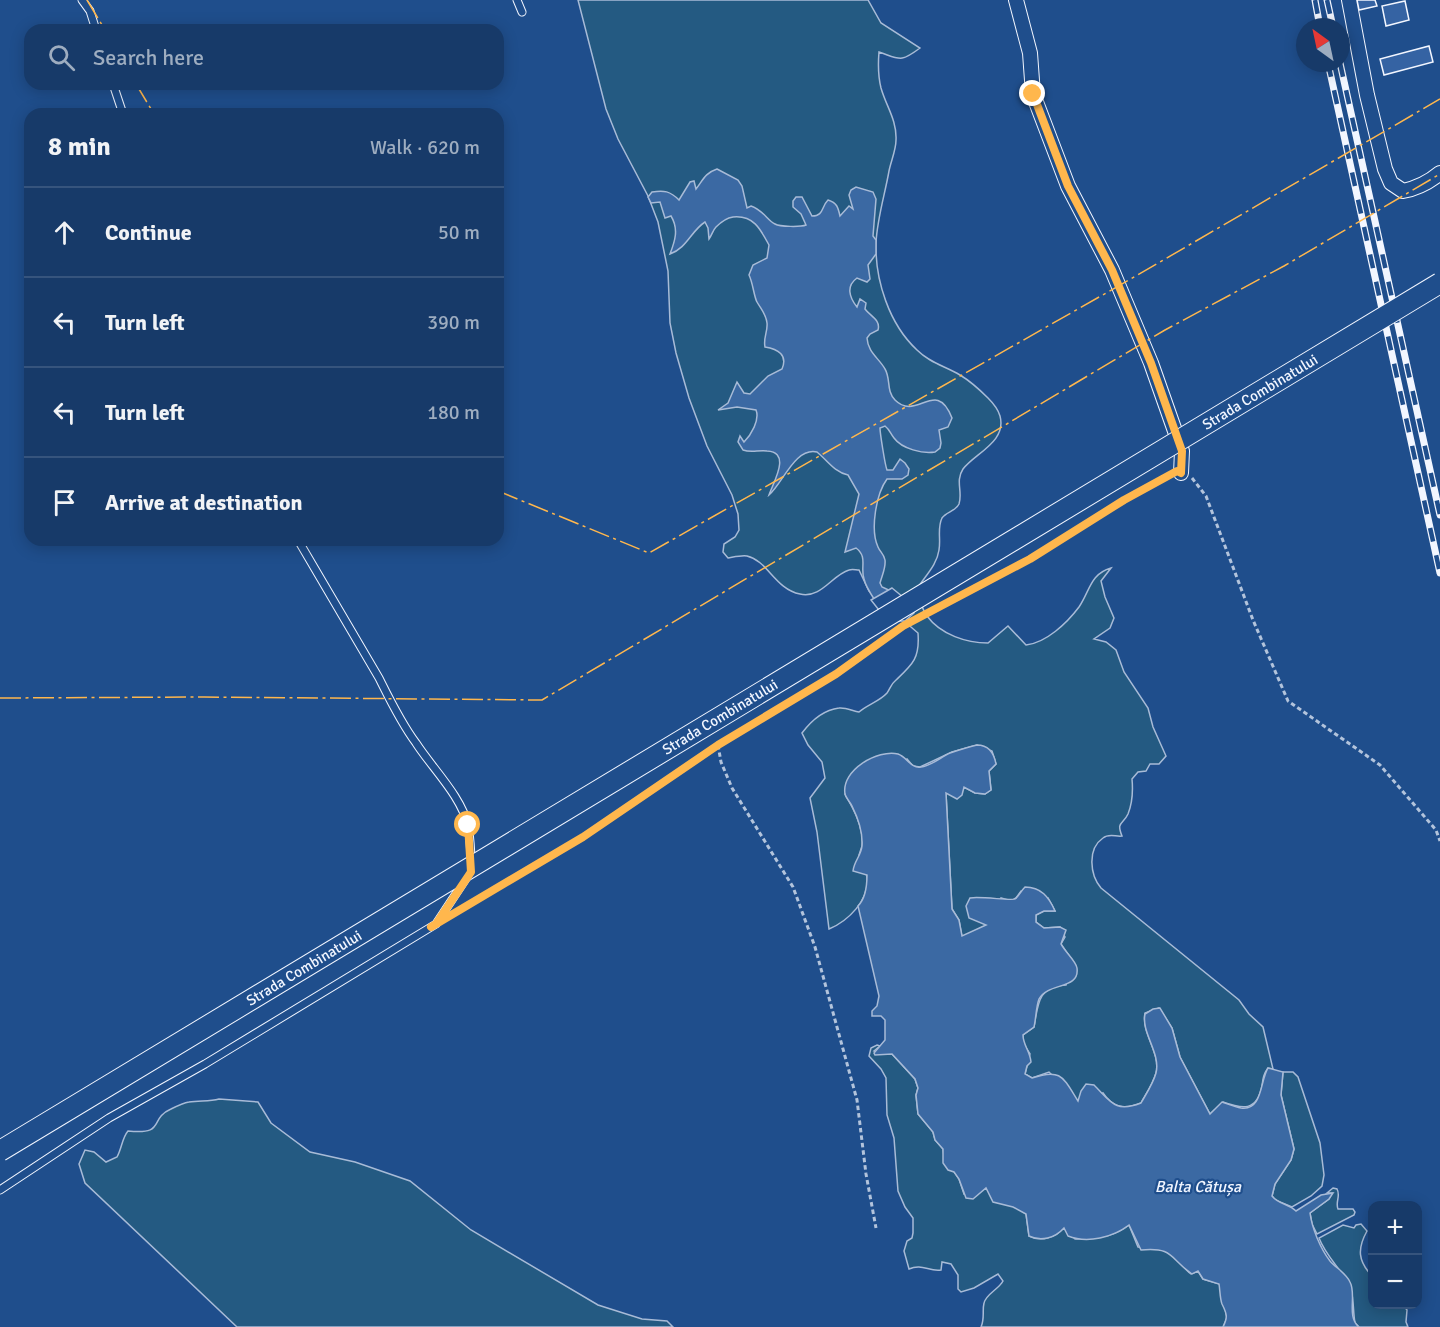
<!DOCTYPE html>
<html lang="en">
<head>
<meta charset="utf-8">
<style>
	body { margin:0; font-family:Signika,sans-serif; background:#20416f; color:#f1f3f6 }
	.controls { position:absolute; right:18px; bottom:18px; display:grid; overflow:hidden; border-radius:12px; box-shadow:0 3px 15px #0003 }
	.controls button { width:54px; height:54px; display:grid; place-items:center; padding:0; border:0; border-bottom:2px solid #36547d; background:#173a69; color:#f1f3f6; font:30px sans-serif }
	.compass { position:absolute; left:1296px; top:18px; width:54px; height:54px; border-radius:50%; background:#173a69; box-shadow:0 3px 15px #0003; rotate:327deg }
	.stop { position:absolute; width:18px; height:18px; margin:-14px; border:4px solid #ffb74d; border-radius:50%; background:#fff }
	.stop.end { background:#ffb74d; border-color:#fff; box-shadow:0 2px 6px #0008 }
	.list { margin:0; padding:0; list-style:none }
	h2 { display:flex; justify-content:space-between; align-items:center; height:78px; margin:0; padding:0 24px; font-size:26px }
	h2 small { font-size:20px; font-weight:400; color:#9eadc0 }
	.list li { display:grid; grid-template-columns:39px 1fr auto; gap:18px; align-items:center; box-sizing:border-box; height:90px; padding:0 24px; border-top:2px solid #36547d }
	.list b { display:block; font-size:22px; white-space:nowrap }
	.list em { font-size:20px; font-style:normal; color:#9eadc0 }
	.icon { flex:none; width:33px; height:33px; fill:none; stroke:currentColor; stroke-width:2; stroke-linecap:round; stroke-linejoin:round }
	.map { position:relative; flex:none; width:1440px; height:1327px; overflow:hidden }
	.search { position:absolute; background:#173a69; box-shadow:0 3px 15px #0003; left:24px; top:24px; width:480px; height:66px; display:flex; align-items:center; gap:15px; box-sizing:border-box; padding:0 21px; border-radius:18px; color:#9eadc0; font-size:22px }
	.panel { position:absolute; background:#173a69; box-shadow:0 3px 15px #0003; left:24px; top:108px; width:480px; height:438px; border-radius:18px }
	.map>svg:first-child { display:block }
</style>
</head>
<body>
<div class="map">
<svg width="1440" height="1327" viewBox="0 0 1440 1327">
	<rect width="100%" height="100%" fill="#1f4e8c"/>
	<path fill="#245a82" stroke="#a8bbd7" stroke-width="1.5" d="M578,0H868L881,23L920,48C900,63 900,59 879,52C878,64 878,76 881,88C886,106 897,120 896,140C896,150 891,161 889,171C885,194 877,219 876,243C875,280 889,324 917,350C930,363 945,366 960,375C970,381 979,389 988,398C993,403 998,409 1000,416C1007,442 975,453 963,469C955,481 963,492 959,504C956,511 946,512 942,518C937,528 941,539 939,550C937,565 925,576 917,589C919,598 921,608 927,616C941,635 967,643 988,643L1008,626L1026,645C1046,643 1067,623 1079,607C1090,591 1090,574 1111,568L1101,581L1105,597L1114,618L1110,628L1094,639L1106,642L1116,650L1124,672L1148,708L1153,727L1166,756L1159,764H1150L1146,771L1138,772L1132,779C1133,790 1132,804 1128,814C1123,825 1116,821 1122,836C1116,837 1109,833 1103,838C1087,849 1090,875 1101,888L1239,1000L1249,1014L1263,1027L1273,1069L1268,1068C1263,1075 1263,1079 1262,1086C1257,1112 1242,1109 1223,1102L1210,1114L1180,1057L1172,1028L1159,1008L1145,1013C1141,1033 1161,1053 1156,1073C1153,1084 1146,1094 1141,1103C1125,1110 1113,1108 1103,1093L1078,1101L1049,1072L1032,1078L1025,1074L1030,1054L1023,1043V1035L1034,1027C1038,1004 1038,986 1066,985L1072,960L1061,944L1065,937L1060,927L1044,928L1036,922V915L1044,911H1055L1048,898L1021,891L1016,898L1011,901L1001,898L987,925L962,937L959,920L952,909L946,793L964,787L975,793L985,794L991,790L989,771L996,764L992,751L977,745L952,752L920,767L913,766L907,759L845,794C854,810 864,828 862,846C861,849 860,852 859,855C859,863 866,870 867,877C870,900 848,921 829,929L817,832L810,798L825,778L822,762L808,745L802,733C811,721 823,710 839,708C845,707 853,711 859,712C867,705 880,701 887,693C890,689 891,684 895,681C912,665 920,659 918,633L869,591L859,570C856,570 852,569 849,570C832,575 821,599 800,594C775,589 768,561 747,556C742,555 734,557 728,558L723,552L724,544L735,537L739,530L738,514L732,495L707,446L689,398L676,353L670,323L668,271L658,222L648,196L618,139L606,109Z
		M877,1045L880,1046L874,1051L882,1054H892L915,1079L918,1088L916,1095L918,1114L933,1132L935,1140L943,1149L944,1156L959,1179L964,1194L986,1187L1026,1214L1029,1236C1041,1242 1056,1238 1064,1227L1075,1239C1095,1237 1112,1239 1129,1225L1138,1247C1149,1248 1162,1248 1171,1254C1176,1257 1184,1269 1191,1274L1198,1271L1203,1279L1220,1284L1227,1318L1223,1327H981C985,1318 982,1311 984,1303C986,1294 999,1289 1003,1281L998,1274L974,1288L961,1292L958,1289V1275L951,1264L942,1262L941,1270C929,1272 922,1263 909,1269L904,1251L907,1241L912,1238L913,1233V1218L905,1207L898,1191L894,1138L887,1115L886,1078L881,1069L869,1056L871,1048Z
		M1283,1072H1293L1298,1077L1320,1143L1324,1175L1322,1186L1311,1196L1292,1207L1275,1200L1272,1196L1275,1184L1291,1160L1294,1149L1281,1095Z
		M219,1099L258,1102L271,1123L310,1152L355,1162L410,1181L471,1230L598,1305L642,1319L667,1321L673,1327H237L85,1183L79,1164L85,1150L94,1152L106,1162L117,1157C122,1148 122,1138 128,1131C167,1135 148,1119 171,1109C177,1106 183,1103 189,1102C199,1100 209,1102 219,1099Z
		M1333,1188L1337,1189C1341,1196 1335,1202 1338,1209H1353L1355,1212L1354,1215L1317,1234L1312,1224L1310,1213L1329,1199L1332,1193H1327Z
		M1361,1224L1367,1231C1357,1249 1358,1261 1372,1276V1304L1403,1305L1407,1310L1406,1322L1408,1327H1359L1355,1323C1353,1313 1354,1300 1351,1290C1345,1272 1327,1259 1319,1238L1343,1225L1354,1228L1356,1225Z"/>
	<path fill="#3b69a3" stroke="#a8bbd7" stroke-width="1.5" d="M717,169L738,180L742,186L747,208L751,206C763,210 768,221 775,224C780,227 801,227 806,225L801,214L793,207V201L796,197H802L812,216C824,216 821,207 828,200C837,203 838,207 840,216L849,206L853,209L849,195L851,190L856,187L873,192L876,199L873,236L876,240V254L868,265L870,279L867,282L857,278C846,286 849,297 857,307L860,299L866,303L865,309C870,316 881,320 878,330L870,334L867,338C868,353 879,358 885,369C891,379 886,391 895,400C917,422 936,377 952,418L948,427L939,430L941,443L940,448L935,452C923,454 902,449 894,438C890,433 890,430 885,426L880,428C880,433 885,465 887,470H893L900,459L905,463L909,469L908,475L902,479H887C876,494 870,530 878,547C880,552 884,554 885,560C886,568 882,575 880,583L882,587L895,593L878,605C873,597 866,588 864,579C860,567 868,557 856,548L845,552L859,494L848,475C834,472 827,460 817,452C795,447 783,483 769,495C773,483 792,452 767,451C758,450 751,453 743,450L738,442L740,436L744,442C751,435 760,420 756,410L737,407L718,410L728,403L737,382L744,393L750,394L768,376L782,369C788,355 778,349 765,347C763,338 768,331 767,323C766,314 761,309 757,302C754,297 753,283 749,275L753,265L767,258L769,245C760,228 753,215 733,217C726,218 721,222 716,227C713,230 712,235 709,239L708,228L705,222C691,231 687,248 670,254C675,241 679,229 671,216L665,218L660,202L651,203L648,197L652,192C664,190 670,191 679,200L690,182L694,181L696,189C703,180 705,173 717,169Z
		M977,745C989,745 994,753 996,764L989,771L991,790L985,794L975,793L964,787L962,795L957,799L946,793L952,909L959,920L962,936L986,925L969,918L966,906L970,898C980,896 1012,901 1015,899C1019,896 1021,891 1025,887C1041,887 1049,897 1055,911H1044L1036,915V922L1044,928L1060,927L1066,930L1061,944C1065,952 1076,961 1077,968C1080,990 1048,982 1039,999C1036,1007 1036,1019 1034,1027L1023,1035C1023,1045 1030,1051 1031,1062L1027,1066L1025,1074L1032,1078C1061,1068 1063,1077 1078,1101L1081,1091L1086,1084L1094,1085C1111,1102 1115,1113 1141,1103C1146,1094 1153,1084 1156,1073C1161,1053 1141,1033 1145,1014L1153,1009L1160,1008L1172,1028L1180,1057L1210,1114L1222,1102C1228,1104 1235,1107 1241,1108C1263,1111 1260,1080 1268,1068L1283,1072L1281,1095L1294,1149L1291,1160L1275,1184L1272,1196C1278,1204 1289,1204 1296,1211L1321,1195L1333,1193L1329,1199L1310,1213C1312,1228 1320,1248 1330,1261C1336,1268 1346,1273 1350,1282C1357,1295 1346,1316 1359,1327H1223C1228,1317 1227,1314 1222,1304C1220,1299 1220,1290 1219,1284L1203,1279L1198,1271L1192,1274C1169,1258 1174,1247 1141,1250L1129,1225C1113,1237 1088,1244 1068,1236L1064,1228C1055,1238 1041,1242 1029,1236L1026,1214L1013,1207L993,1202L986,1188L973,1199L966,1198L959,1179L954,1172L948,1170L943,1163V1149L935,1140L933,1132L918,1114L916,1095L918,1088L915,1079L892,1054L875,1055L874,1053L885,1040V1020L881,1016H872V1011L877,1006L879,996L858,906C866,898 867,886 867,875L853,871C854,861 861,856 862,846C863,832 858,818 852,806C850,802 846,798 845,794C841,770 878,749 898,754C907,757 911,769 921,767C931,766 941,757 950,753C959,750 968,747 977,745Z"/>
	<path fill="#1f4e8c" stroke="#a8bbd7" stroke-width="1.5" d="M892,588L914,606V613L905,621H894L882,614L871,600Z"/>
	<path fill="#3563a3" stroke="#f2f6ff" stroke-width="1.5" d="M1357,0H1375L1377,6L1359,10Z
		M1405,1L1409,20L1386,26L1382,6Z
		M1429,46L1433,62L1384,75L1380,59Z"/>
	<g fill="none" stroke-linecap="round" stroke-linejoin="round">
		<defs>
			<path id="lane" d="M82,0L90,11L96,30
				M517,0L522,12
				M113,84L123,114
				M298,540L379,678C390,700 401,723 416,743C432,768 462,797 468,826C470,838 471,852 471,864
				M0,1190L109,1118L205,1064L436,924L467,877"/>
			<path id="street" d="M1016,0L1030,53L1033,94L1068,186L1112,270L1151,363L1182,451L1181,473
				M1349,0L1367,95L1385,169L1391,183L1403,191C1418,188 1428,183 1440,173"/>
		</defs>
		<use href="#lane" stroke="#f2f6ff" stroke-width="9"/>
		<use href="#street" stroke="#f2f6ff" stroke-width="16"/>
		<path stroke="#b3c4dc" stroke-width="3" stroke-dasharray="4.5 3" stroke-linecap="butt" d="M1192,478L1206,496L1253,620L1288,701L1380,765L1436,830L1440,841
			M939,607L1030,559L1124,500L1167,476
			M718,745L721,762L732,788L793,887L815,947L857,1100L866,1174L876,1228
			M458,911L583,837L718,745L836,674L880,643"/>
		<use href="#lane" stroke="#1f4e8c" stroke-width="7"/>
		<use href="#street" stroke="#1f4e8c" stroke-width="14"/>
		<defs>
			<path id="rail" d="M1315,0L1320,27
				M1327,0L1333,27
				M1328,63L1440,573
				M1340,63L1440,515"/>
		</defs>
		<use href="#rail" stroke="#f2f6ff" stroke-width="7"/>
		<use href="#rail" stroke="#1f4e8c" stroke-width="4.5" stroke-dasharray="14" stroke-linecap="butt"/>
		<defs>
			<path id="secondary-bridge" d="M0,1151L1440,283"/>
		</defs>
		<use href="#secondary-bridge" stroke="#f2f6ff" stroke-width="22" stroke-linecap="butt"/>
		<use href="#secondary-bridge" stroke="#1f4e8c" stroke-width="20"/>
		<path stroke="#ffb74d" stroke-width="1.5" stroke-dasharray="21 4.5 3 4.5" stroke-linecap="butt" d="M87,0L105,30
			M136,84L154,114
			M498,491L649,553L1129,280L1440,99
			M0,698L204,697L542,700L1165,330L1284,266L1440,174"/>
	</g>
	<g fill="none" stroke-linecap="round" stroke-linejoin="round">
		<path stroke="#ffb74d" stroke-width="8" d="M468,825L471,872L436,924L431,927L583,837L718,745L836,674L903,626L1030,559L1124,500L1177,471L1181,473L1182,451L1151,363L1112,270L1068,186L1033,94"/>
	</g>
	<g text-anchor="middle" stroke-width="4.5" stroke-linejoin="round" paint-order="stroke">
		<g font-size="15" fill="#f2f6ff" stroke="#1f4e8c">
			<text transform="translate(1260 392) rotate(-31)" y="5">Strada Combinatului</text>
			<text transform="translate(720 717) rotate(-31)" y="5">Strada Combinatului</text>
			<text transform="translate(304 968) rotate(-31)" y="5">Strada Combinatului</text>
		</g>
		<g font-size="16" font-style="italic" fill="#f2f6ff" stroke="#1f4e8c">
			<text x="1198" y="1192">Balta Cătușa</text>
		</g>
	</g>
</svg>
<div class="controls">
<button>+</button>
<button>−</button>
</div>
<svg class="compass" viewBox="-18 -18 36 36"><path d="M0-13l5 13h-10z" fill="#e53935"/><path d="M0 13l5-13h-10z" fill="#9eadc0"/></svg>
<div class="stop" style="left:468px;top:825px"></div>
<div class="stop end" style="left:1033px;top:94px"></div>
<div class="search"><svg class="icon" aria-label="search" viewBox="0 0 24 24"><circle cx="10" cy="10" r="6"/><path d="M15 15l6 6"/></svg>Search here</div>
<section class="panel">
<h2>8 min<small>Walk · 620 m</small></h2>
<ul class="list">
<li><svg class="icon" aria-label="ahead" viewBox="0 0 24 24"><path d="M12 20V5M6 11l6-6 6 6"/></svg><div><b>Continue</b></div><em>50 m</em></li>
<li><svg class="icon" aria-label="left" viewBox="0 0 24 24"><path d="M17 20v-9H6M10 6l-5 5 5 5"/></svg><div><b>Turn left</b></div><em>390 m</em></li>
<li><svg class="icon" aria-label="left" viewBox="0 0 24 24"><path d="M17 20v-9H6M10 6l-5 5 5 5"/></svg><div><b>Turn left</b></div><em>180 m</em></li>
<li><svg class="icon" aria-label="arrive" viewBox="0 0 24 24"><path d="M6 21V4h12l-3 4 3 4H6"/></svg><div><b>Arrive at destination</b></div></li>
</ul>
</section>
</div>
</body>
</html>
